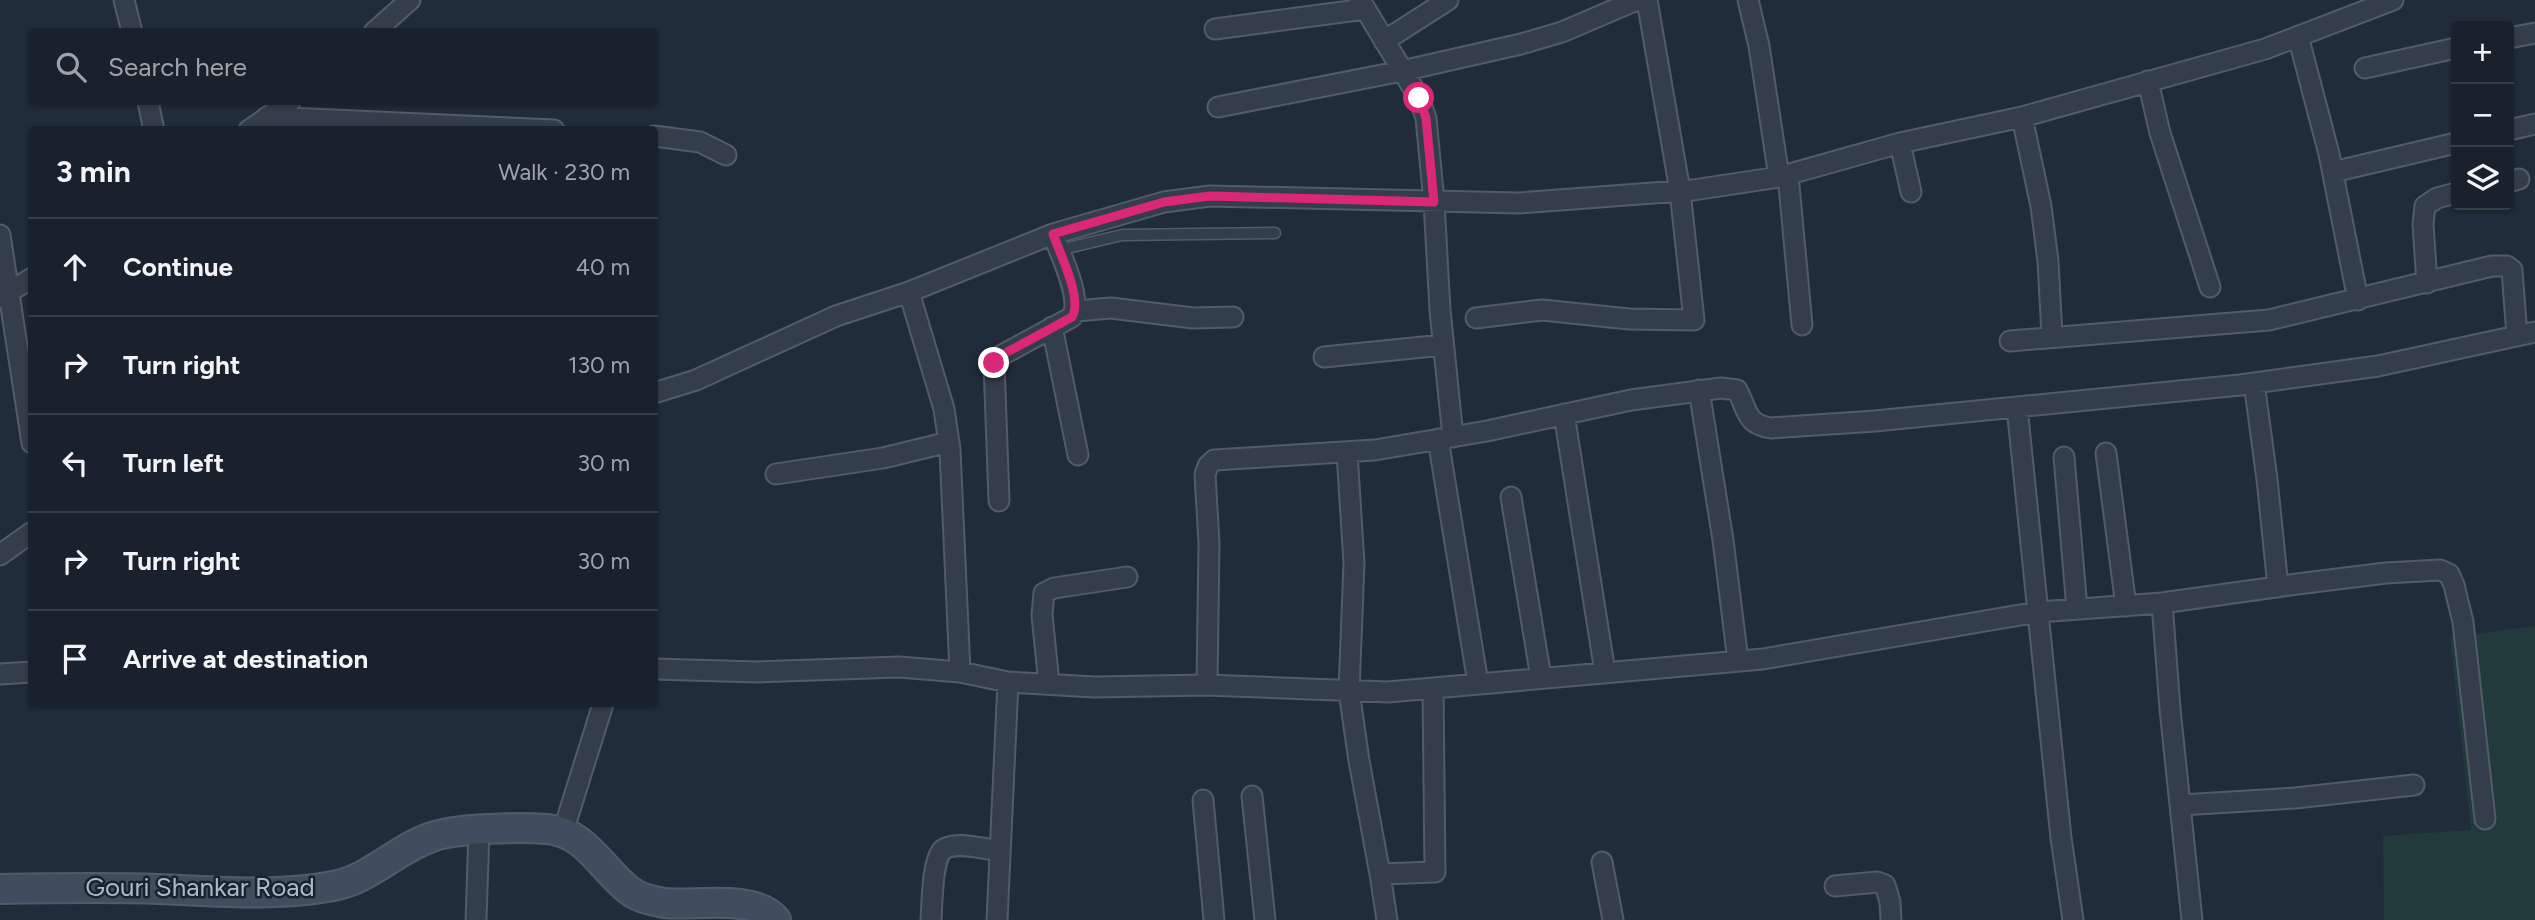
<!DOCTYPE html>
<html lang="en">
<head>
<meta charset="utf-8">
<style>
	body { margin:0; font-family:Figtree,sans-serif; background:#252e38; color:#f1f3f6 }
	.controls { position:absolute; right:21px; top:21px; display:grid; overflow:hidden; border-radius:7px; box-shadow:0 2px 5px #0004 }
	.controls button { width:63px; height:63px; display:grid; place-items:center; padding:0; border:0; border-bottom:2px solid #363e48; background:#18212c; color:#f1f3f6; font:35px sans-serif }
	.stop { position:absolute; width:21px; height:21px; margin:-16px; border:5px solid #db2777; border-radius:50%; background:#fff }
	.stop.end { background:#db2777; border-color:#fff; box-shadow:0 2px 7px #0008 }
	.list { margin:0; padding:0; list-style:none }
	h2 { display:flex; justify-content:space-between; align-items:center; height:91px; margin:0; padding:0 28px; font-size:30px }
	h2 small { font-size:23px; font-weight:400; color:#9fa3a9 }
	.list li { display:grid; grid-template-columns:46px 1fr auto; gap:21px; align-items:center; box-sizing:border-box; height:98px; padding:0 28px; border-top:2px solid #363e48 }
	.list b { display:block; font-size:26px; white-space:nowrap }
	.list em { font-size:23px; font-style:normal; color:#9fa3a9 }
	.icon { flex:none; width:38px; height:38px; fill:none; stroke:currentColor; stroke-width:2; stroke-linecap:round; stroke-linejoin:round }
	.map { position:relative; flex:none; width:2535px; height:920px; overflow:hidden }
	.search { position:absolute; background:#18212c; box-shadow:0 2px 5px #0004; left:28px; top:28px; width:630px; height:77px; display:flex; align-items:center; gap:18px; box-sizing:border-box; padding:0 24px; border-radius:7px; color:#9fa3a9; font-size:26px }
	.panel { position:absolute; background:#18212c; box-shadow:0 2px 5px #0004; left:28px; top:126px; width:630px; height:581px; border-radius:7px }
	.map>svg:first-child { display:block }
</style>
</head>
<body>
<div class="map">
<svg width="2535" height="920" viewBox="0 0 2535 920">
	<rect width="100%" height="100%" fill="#202c3a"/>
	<path fill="#223a3b" d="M2535,626V920H2384L2383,836L2471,830L2450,637Z"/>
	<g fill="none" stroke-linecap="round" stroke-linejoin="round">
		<defs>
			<path id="lane" d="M1059,250L1122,235L1275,233"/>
			<path id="street" d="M124,0L132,32
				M1360,0L1419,98L1426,118L1434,202L1440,310L1453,437
				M1748,0L1759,46L1779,177
				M1215,29L1365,9
				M374,32L410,0
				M2298,36L2329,154L2358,300
				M2509,38L2535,33
				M1384,41L1448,0
				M2365,68L2456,48
				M2148,81L2160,133L2210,287
				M148,102L154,130
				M1218,107L1402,71L1521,44L1562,32L1637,0
				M267,117L554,130
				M2022,117L2041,206L2048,261L2052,336
				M249,130L290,102
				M2509,130L2535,124
				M654,136L700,142L726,155
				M1900,143L1911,192
				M2333,172L2456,143
				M1788,175L1802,325
				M2509,182L2519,179
				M0,235L32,443
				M2427,283L2423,224L2425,206L2437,198L2456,193
				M909,292L944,409L950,450L960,672
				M1,297L32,278
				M1076,311L1111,308L1193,318L1233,317
				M1476,318L1542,310L1629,319L1694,320L1680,191L1647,0
				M1052,327L1078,455
				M2010,341L2269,320L2492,266H2507L2512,270L2517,336
				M1324,357L1443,345
				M2254,383L2267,479L2278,587
				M1699,390L1723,540L1738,661
				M654,393L696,380L836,316L909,292L1053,234L1164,202L1210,196L1519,203L1693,190L1779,177L1900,143L2022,117L2265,49L2393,0
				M2017,407L2061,838L2073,920
				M1564,414L1605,672
				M1438,439L1478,683
				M1347,453L1354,563L1349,691L1359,761L1380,874
				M2106,453L2126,606
				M2064,457L2077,609
				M776,474L883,458L949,442
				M1511,497L1541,678
				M999,501L994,363L1000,356L1072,317C1083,299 1060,254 1053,234
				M0,555L32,532
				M2162,603L2170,709L2192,920
				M654,669L758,672L899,667L960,672L1008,682L1094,687L1207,685L1388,692L1763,659L2038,612L2162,603L2297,584L2386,573L2440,570L2449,574L2454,585L2463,622L2485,819
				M0,674L32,672
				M1049,684L1042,615L1044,593L1054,588L1127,577
				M1207,685L1209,543L1205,475L1208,466L1214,460L1375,450L1487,431L1631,400L1721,388L1737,390C1748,410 1745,424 1771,428L1875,421L2240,385L2378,366L2535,332
				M1252,796L1265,920
				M1203,800L1214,920
				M2181,805L2295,798L2414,785
				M563,832L603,704
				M1602,862L1613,920
				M1835,886L1877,882L1885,885L1890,902L1891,920
				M476,920L479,830
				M931,920C932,906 932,856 944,849C958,841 985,849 1000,851
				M997,920L1008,682
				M1387,920L1380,874L1435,872L1433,688"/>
			<path id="secondary" d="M0,889C53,888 106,887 159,889C216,891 276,897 333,886C371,879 396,849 432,837C456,828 520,827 547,829C586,832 602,870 630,891C639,898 653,901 664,903C693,906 757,894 776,920"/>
		</defs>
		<use href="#lane" stroke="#515c68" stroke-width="13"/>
		<use href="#street" stroke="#515c68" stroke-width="23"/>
		<use href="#secondary" stroke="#515c68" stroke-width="32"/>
		<use href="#lane" stroke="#343e4a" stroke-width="10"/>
		<use href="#street" stroke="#343e4a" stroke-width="19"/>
		<use href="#secondary" stroke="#414d5e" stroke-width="28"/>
	</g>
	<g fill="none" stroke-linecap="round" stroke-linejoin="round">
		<path stroke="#db2777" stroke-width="9" d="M994,363L1000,356L1072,317C1083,299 1060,254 1053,234L1164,202L1210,196L1434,202L1426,118L1419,98"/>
	</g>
	<g text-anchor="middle" stroke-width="5" stroke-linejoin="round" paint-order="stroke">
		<g font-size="26" fill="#aeb9c7" stroke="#19232f">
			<text x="200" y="896">Gouri Shankar Road</text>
		</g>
	</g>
</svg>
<div class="controls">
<button>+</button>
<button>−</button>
<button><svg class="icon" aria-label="layers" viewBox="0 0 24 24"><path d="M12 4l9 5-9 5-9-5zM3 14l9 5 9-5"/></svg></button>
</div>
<div class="stop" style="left:1419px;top:98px"></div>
<div class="stop end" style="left:994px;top:363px"></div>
<div class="search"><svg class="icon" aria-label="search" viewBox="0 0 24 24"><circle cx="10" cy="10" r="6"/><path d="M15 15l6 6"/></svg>Search here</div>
<section class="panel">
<h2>3 min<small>Walk · 230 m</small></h2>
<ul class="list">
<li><svg class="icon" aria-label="ahead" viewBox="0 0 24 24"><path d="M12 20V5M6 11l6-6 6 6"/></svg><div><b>Continue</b></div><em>40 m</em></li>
<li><svg class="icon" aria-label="right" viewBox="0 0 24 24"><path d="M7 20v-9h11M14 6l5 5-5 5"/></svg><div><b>Turn right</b></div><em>130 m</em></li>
<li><svg class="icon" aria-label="left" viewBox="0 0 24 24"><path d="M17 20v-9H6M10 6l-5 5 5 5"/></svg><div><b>Turn left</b></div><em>30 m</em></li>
<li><svg class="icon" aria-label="right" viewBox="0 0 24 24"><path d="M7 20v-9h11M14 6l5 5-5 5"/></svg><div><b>Turn right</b></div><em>30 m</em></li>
<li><svg class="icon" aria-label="arrive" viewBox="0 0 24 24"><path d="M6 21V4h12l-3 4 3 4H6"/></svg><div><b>Arrive at destination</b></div></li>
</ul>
</section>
</div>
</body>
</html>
